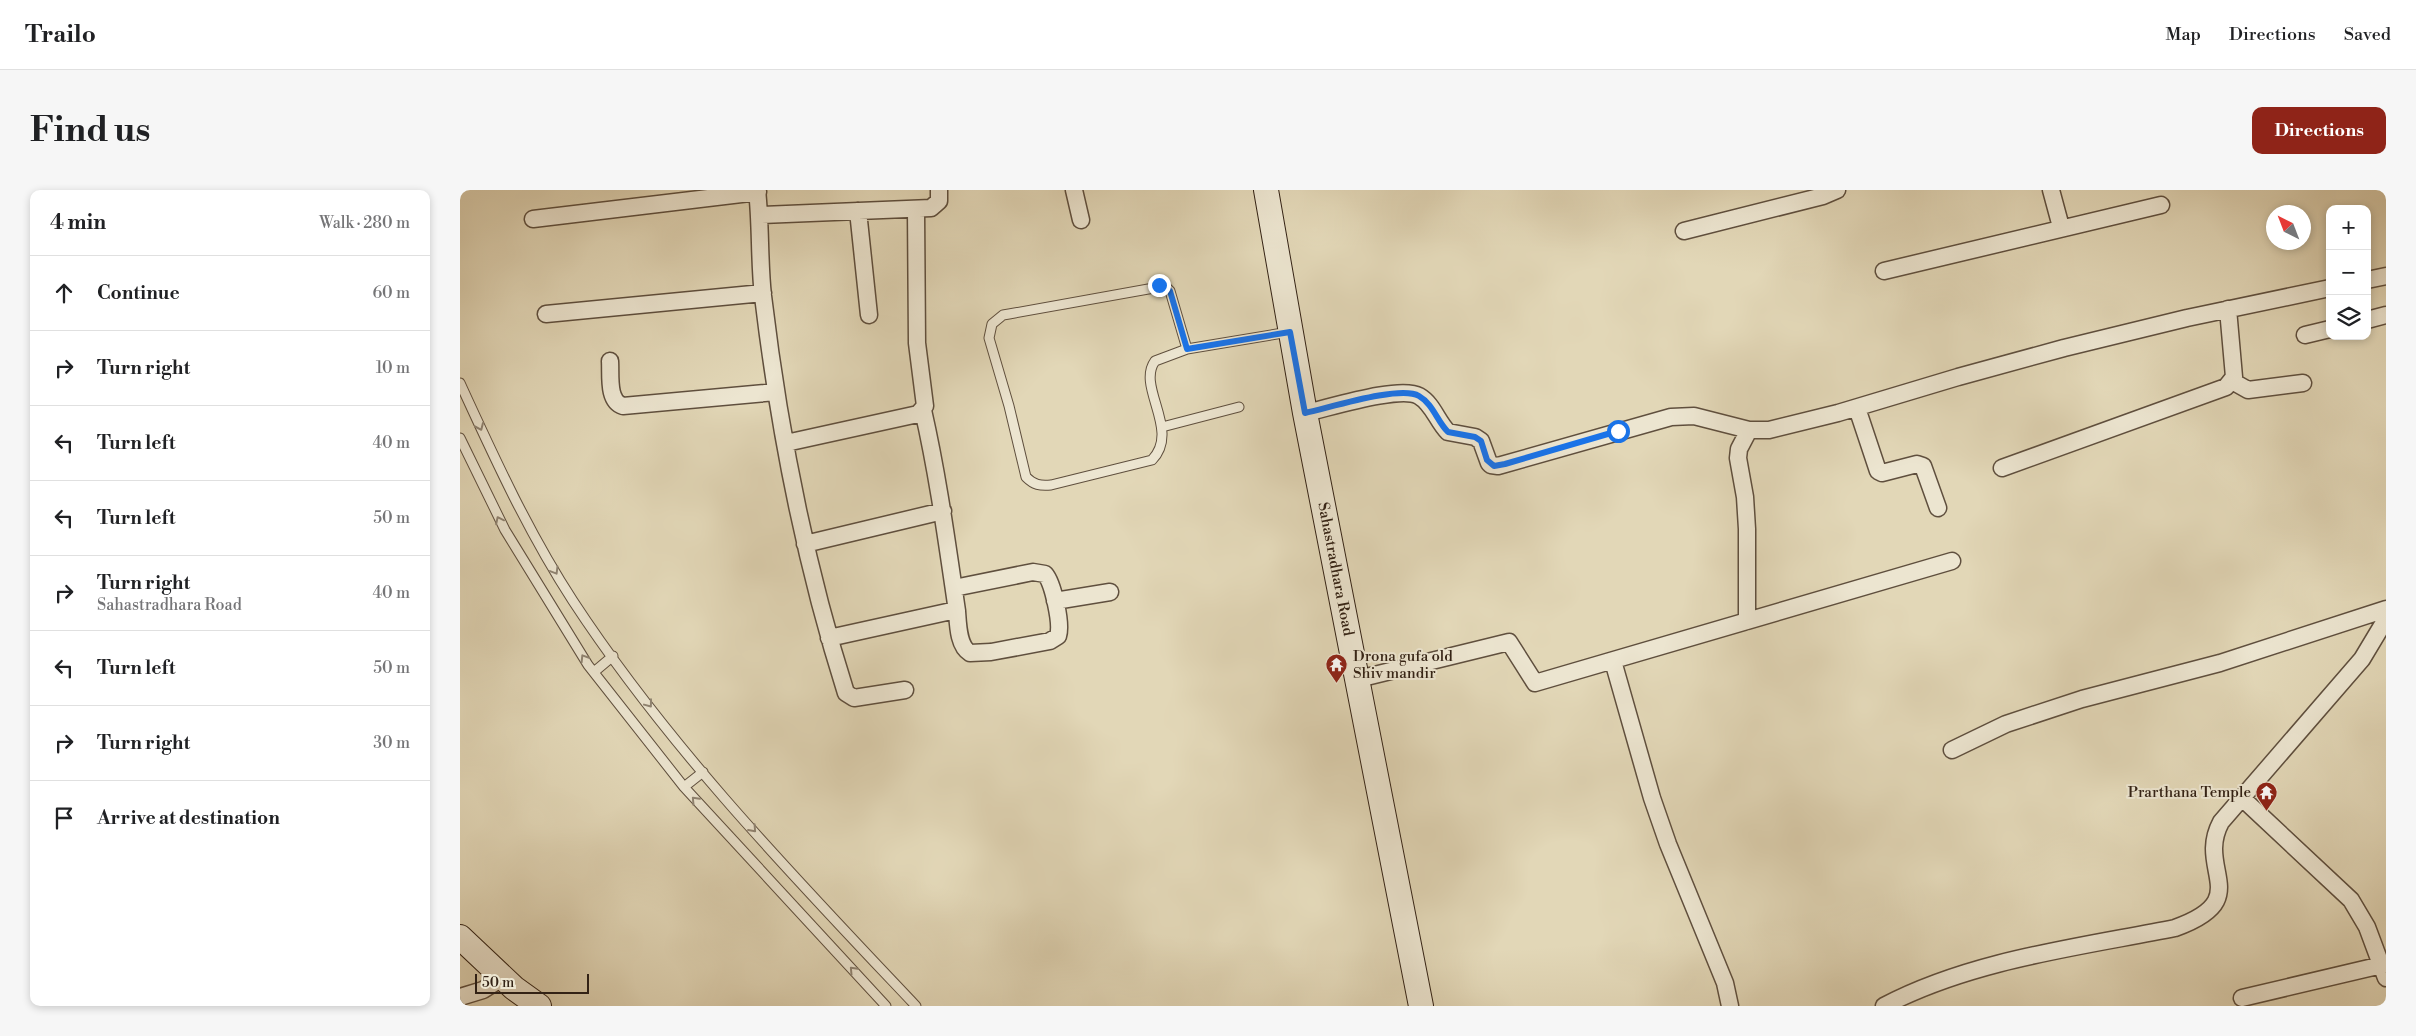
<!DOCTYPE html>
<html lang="en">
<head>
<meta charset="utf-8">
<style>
	body { margin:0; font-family:"Libre Bodoni",serif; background:#f6f6f6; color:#202124 }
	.controls { position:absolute; right:15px; top:15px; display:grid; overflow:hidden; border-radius:10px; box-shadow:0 2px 8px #0003 }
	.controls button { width:45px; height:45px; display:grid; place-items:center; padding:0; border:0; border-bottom:1px solid #e0e0e0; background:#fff; color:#202124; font:25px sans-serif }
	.compass { position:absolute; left:1806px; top:15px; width:45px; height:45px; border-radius:50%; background:#fff; box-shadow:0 2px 8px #0003; rotate:318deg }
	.scale { position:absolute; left:15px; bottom:12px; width:114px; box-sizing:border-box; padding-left:5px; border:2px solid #332215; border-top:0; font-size:14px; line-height:18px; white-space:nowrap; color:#332215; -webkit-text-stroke:4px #ece5d0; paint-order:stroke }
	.stop { position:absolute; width:15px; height:15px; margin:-11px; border:4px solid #1a73e8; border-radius:50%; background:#fff }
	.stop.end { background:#1a73e8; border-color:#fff; box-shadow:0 1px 5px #0008 }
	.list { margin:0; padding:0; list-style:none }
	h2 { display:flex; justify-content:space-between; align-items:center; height:65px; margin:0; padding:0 20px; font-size:21px }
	h2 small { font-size:16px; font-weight:400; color:#757577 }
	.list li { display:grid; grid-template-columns:32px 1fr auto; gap:15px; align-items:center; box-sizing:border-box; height:75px; padding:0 20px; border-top:1px solid #e0e0e0 }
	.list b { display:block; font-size:19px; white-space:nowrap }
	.list p { margin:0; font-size:16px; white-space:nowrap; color:#757577 }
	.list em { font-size:16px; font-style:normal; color:#757577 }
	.icon { flex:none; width:28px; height:28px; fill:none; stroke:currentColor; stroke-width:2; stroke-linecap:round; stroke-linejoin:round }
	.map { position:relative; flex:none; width:1926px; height:816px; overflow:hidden; border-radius:10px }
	header { display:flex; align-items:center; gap:30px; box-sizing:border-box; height:70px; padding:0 25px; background:#fff; border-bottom:1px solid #e0e0e0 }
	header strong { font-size:24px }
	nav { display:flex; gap:28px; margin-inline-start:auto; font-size:18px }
	.intro { display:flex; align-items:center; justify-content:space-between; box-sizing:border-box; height:120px; padding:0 30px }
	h1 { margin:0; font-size:35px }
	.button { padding:12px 22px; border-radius:10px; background:#8f2418; color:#fff; font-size:18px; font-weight:700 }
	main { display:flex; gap:30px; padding:0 30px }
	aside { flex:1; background:#fff; border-radius:10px; box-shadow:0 2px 8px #0003 }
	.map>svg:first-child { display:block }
</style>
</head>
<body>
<header>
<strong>Trailo</strong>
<nav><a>Map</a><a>Directions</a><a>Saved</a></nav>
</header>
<div class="intro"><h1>Find us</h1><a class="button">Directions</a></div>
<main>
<aside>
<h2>4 min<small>Walk · 280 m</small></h2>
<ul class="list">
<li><svg class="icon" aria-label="ahead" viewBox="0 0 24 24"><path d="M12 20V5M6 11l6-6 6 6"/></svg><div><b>Continue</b></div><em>60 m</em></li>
<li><svg class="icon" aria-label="right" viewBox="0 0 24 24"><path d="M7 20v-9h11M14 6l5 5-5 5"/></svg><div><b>Turn right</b></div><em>10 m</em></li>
<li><svg class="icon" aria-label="left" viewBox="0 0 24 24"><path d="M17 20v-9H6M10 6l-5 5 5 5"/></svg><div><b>Turn left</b></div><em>40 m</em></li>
<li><svg class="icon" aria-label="left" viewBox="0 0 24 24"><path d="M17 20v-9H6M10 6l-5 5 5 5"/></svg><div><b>Turn left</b></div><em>50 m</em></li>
<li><svg class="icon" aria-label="right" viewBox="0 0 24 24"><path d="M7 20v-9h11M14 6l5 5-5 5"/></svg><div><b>Turn right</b><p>Sahastradhara Road</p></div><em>40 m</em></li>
<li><svg class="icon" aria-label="left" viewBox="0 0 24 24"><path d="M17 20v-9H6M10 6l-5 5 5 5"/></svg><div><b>Turn left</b></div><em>50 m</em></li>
<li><svg class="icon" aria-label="right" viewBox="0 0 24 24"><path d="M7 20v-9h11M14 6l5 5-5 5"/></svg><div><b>Turn right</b></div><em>30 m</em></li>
<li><svg class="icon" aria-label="arrive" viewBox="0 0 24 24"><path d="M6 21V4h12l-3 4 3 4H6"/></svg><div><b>Arrive at destination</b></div></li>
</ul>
</aside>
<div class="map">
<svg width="1926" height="816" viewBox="0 0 1926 816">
	<rect width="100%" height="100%" fill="#e2d7b7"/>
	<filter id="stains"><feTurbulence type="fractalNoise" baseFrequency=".004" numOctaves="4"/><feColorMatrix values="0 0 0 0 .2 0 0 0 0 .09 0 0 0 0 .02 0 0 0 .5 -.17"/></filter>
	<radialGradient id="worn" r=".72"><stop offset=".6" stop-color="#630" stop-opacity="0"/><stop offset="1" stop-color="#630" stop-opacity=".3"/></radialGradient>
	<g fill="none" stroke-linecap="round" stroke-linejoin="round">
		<defs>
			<path id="lane" d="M727,159L710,101L705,96L549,124L543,125L532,134L529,148L549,216L566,287C574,295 580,296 591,295L692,270C721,240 676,197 695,171L727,159L829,142
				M0,193C34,267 68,342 113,411C210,559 335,688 456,816
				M702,237L779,217
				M0,248L45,340L128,475L224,597L426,816
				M134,482L153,466
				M224,597L243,582"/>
			<path id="street" d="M297,0C301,35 299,71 303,106C319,240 345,374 386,503L394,508L445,500
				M614,0L621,30
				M1591,0L1601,37
				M398,21L409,125
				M300,25L471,18L479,11V0
				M73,29L298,2
				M1224,41L1363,6L1377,0
				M1424,81L1701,15
				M1907,90L1926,86
				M86,124L303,103
				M1907,130L1926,125
				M1845,145L1870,139
				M150,171C151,185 147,211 163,216L316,202
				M1772,191L1788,200L1843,193
				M1397,218L1418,281L1422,283L1457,274L1463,276L1478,318
				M463,220C478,286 487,353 497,421C498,434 498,456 510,463L531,462L590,451L598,446C602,434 593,393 585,384L573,382L494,398
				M845,223C869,218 940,195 959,206C973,214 977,231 988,242L1015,247L1021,251L1029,273L1031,275L1038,276L1211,227L1234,226L1289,240H1309L1378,223L1498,187L1604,158L1727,128L1870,98
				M326,253L458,224L465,216L457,153L456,20
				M1542,278L1766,197L1774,187L1768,119
				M345,354L483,321
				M595,411L650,402
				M1287,431V339L1285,307L1278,268L1279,259L1289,240
				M369,448L496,420
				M1153,471L1192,608L1208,654L1265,793L1270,816
				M898,489L1049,452L1075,493L1492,371
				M1492,560L1546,534L1622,509L1760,473L1926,419
				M1782,608L1891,710L1907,737L1926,788
				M0,807L23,800L42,788
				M1782,808L1926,774
				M1424,816C1511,770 1619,757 1715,738C1796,709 1735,680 1761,632L1902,469L1926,429"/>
			<path id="secondary" d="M806,0L845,223L961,816
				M0,747L54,798L79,816"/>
		</defs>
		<use href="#lane" stroke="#5f4f3e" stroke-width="11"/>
		<use href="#street" stroke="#5f4f3e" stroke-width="19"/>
		<use href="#secondary" stroke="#332215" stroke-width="26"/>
		<use href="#lane" stroke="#ece5d0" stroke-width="9"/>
		<use href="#street" stroke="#ece5d0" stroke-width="16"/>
		<use href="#secondary" stroke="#ece5d0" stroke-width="24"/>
	</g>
	<defs><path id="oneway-chevron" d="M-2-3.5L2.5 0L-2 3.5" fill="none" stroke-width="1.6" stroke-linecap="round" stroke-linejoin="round" transform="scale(1.25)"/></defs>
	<g stroke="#908472">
		<use href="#oneway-chevron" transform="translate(20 237) rotate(66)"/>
		<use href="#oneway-chevron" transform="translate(39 330) rotate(-116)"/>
		<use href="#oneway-chevron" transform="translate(95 381) rotate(59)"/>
		<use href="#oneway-chevron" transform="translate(124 468) rotate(-122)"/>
		<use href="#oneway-chevron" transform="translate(189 514) rotate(53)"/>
		<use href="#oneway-chevron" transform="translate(235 610) rotate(-133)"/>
		<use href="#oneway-chevron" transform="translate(293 639) rotate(48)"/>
		<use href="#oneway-chevron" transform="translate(393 780) rotate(-133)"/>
	</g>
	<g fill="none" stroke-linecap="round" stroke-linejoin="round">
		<path stroke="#1a73e8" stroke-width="6" d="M699,95L705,96L710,101L727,159L830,142L845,223C869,218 940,195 959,206C973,214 977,231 988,242L1015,247L1021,251L1027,270L1034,276L1045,274L1158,241"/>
	</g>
	<defs>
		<symbol id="temple-pin" viewBox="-11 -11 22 30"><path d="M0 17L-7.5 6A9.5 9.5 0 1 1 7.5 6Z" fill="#8f2418" stroke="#ece5d0"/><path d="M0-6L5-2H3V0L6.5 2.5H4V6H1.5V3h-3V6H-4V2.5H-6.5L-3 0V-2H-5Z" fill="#fff"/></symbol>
	</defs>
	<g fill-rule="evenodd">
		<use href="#temple-pin" x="864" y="462" width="25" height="34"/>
		<use href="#temple-pin" x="1794" y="590" width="25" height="34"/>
	</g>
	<g text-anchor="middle" stroke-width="4" stroke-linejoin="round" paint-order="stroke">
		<g font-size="15" fill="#332215" stroke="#ece5d0">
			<text transform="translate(876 379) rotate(79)" y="5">Sahastradhara Road</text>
		</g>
		<g font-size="15" fill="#332215" stroke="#ece5d0" text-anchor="start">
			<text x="893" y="471">Drona gufa old<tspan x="893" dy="17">Shiv mandir</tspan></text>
			<text x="1791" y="607" text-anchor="end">Prarthana Temple</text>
		</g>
	</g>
	<rect width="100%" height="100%" filter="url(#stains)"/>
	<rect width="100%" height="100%" fill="url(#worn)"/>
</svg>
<div class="controls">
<button>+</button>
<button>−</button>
<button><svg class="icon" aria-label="layers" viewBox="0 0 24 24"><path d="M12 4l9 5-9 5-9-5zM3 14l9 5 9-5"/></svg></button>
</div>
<svg class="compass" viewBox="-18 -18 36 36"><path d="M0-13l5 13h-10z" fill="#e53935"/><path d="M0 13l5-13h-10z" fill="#757577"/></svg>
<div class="scale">50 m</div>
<div class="stop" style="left:1158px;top:241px"></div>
<div class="stop end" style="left:699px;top:95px"></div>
</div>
</main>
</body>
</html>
